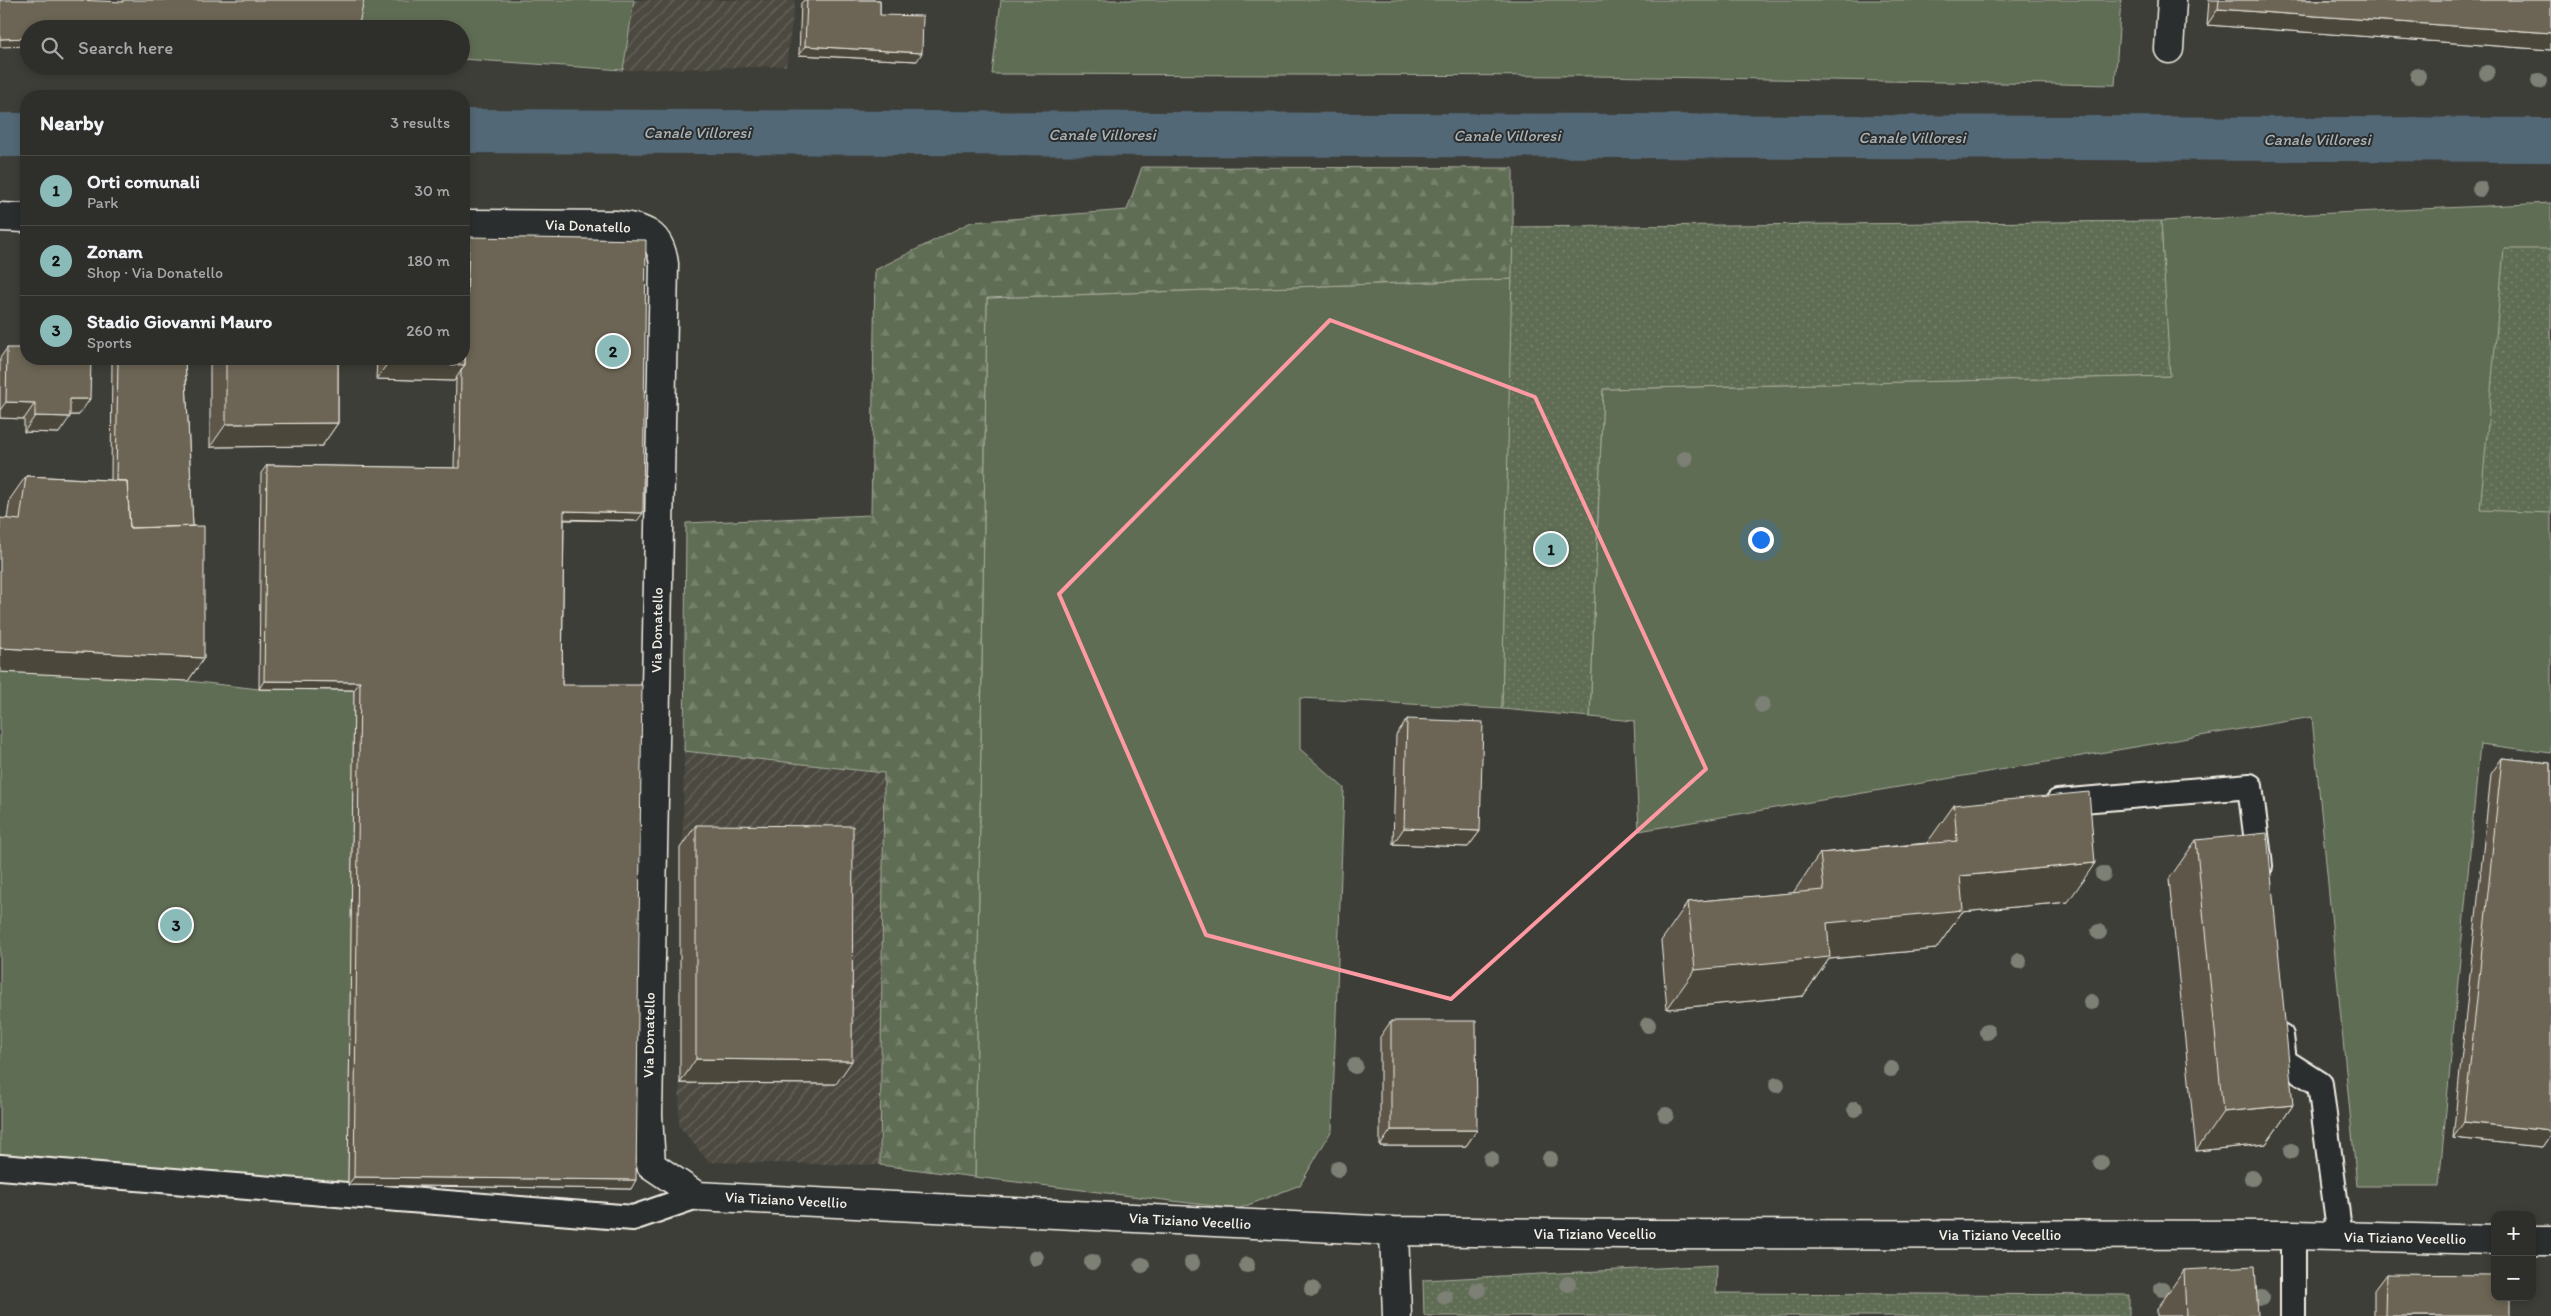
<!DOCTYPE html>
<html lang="en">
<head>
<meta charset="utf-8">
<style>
	body { margin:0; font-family:Itim,sans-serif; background:#363633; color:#f1f3f6 }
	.controls { position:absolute; right:15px; bottom:15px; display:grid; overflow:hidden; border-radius:10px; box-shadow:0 2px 8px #0003 }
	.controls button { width:45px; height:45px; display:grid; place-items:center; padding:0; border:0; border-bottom:1px solid #494a47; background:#2e2e2b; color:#f1f3f6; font:25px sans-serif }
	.you { position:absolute; left:1760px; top:539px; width:18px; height:18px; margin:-12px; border:4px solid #fff; border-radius:50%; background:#1a73e8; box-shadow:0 0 0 8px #1a73e833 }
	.badge { display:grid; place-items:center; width:32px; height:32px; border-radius:50%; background:#8bbbb9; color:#111; font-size:16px; font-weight:700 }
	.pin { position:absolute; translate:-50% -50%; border:2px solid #fff; box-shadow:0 1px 5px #0006 }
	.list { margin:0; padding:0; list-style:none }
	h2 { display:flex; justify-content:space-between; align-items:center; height:65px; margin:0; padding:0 20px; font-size:21px }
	h2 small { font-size:16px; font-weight:400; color:#a7a8a9 }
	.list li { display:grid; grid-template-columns:32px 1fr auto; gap:15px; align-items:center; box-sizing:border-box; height:70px; padding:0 20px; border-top:1px solid #494a47 }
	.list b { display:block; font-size:19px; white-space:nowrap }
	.list p { margin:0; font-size:16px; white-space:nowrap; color:#a7a8a9 }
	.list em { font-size:16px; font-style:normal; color:#a7a8a9 }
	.icon { flex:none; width:28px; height:28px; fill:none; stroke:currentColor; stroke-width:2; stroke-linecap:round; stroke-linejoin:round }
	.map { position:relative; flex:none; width:2551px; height:1316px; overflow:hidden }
	.search { position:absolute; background:#2e2e2b; box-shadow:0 2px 8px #0003; left:20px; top:20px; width:450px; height:55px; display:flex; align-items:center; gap:12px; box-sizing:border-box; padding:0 18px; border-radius:28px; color:#a7a8a9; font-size:19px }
	.panel { position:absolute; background:#2e2e2b; box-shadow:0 2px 8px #0003; left:20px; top:90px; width:450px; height:275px; border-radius:20px }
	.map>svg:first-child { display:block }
</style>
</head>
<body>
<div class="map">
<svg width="2551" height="1316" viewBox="0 0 2551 1316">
	<defs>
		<pattern id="industrial-furrows" width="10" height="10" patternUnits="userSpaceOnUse" patternTransform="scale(1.25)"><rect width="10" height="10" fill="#4c4a41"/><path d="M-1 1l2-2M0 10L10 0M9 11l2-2" fill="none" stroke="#66655c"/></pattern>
		<pattern id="forest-firs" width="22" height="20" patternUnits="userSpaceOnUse" patternTransform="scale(1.25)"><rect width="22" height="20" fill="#606d55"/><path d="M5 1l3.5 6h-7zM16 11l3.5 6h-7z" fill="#77826d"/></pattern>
		<pattern id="park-dots" width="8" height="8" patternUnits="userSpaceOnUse" patternTransform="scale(1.25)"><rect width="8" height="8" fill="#606d55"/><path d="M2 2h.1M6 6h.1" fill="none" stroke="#77826d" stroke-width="1.8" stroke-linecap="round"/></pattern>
	</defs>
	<rect width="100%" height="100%" fill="#3e3e39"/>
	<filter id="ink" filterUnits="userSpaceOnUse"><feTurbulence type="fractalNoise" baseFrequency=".02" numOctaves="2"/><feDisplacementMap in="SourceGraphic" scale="10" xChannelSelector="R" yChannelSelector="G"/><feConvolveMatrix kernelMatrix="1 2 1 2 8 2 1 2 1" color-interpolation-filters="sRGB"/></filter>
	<g filter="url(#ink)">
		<path fill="url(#industrial-furrows)" d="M634,0H795L786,66L623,70Z
			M684,751L884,773L880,1165L709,1162L679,1126Z"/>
		<path fill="#606d55" stroke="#aaaf9e" d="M360,0H634L623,70L461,59V29H354Z
			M1001,0H2121L2115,85L1595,76L992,74Z
			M2551,203V753L2480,744L2439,1186H2357L2312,717L1639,831L1634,721L1590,717L1603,389L2169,376L2161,221Z
			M1513,279L1502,709L1300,698V749L1344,788L1332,1130L1300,1185L1238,1209L975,1177L987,298Z
			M0,672L188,681L259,689L354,690L348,1185L0,1159Z"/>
		<path fill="url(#forest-firs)" stroke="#aaaf9e" d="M1142,167L1513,168V279L987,298L975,1177L880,1165L884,773L684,751L686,523L871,515L875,270L971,222L1127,210Z"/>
		<path fill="url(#park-dots)" stroke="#aaaf9e" d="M2161,221L2170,376L1603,389L1590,717L1502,709L1513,227Z
			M2504,249H2551V513L2480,510Z
			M1717,1265L1716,1293L2129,1295V1316H1424L1423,1280Z"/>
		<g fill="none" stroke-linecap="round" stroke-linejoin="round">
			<path stroke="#526876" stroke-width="44" d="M464,131L2551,140
				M0,135H26"/>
			<defs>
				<path id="service" d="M2058,802L2250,786L2260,866
					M2281,1036L2284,1061L2320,1084L2340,1237
					M0,1167L633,1218L697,1196
					M2293,1235V1316"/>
				<path id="minor" d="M2169,49L2172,0
					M0,217L26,218
					M464,224L617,225C645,229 660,233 664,264L648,1115L651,1165L697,1196L1394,1231L1623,1234L2293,1235L2495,1240
					M1394,1231L1397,1316
					M2532,1241H2551"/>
			</defs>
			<use href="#service" stroke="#f4f1e8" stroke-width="28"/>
			<use href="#minor" stroke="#f4f1e8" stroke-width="31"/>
			<use href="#service" stroke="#2a2d2e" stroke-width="24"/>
			<use href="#minor" stroke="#2a2d2e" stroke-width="28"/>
		</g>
		<g fill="#7d8075">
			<circle cx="2487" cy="73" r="8"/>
			<circle cx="2418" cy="76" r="8"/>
			<circle cx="2539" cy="81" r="8"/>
			<circle cx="2480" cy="189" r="8"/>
			<circle cx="1685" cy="459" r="8"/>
			<circle cx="1762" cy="705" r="8"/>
			<circle cx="2103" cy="874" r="8"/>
			<circle cx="2099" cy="932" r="8"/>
			<circle cx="2019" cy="961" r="8"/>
			<circle cx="2091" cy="1002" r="8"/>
			<circle cx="1648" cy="1025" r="8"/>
			<circle cx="1987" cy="1032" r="8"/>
			<circle cx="1355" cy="1066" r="8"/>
			<circle cx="1891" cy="1069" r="8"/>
			<circle cx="1777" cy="1085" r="8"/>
			<circle cx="1855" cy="1109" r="8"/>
			<circle cx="1666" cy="1115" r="8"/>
			<circle cx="2291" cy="1151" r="8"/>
			<circle cx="1491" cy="1159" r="8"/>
			<circle cx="1550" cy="1159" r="8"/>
			<circle cx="2101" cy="1163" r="8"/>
			<circle cx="1338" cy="1169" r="8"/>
			<circle cx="2252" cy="1178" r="8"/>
			<circle cx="1036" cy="1258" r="8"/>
			<circle cx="1092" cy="1262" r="8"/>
			<circle cx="1192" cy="1263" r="8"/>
			<circle cx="1142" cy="1265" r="8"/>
			<circle cx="1247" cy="1265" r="8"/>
			<circle cx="1568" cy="1284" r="8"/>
			<circle cx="1312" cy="1289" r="8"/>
			<circle cx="2162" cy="1289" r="8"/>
			<circle cx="1478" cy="1290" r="8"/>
			<circle cx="1445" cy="1297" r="8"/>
			<circle cx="2261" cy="1298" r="8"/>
		</g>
		<path fill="#5d5748" stroke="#f4f1e8" d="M804,0H880V15L917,61L799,55L801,3Z
			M2209,0H2551V50L2207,25Z
			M469,237L637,521L564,520L562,685L631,1189L348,1185L354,690L259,689L261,473L267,465L454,468L456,378L454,381L376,379L377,359H464Z
			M7,348L79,415H70L59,433L24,432V419L0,418V358Z
			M112,359H185L193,526L204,658L188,681L7,519L10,499L26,476L111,480Z
			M210,359H338V423L322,446L210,447Z
			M1407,719L1480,831L1468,847L1393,844L1396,735Z
			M2502,758L2551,763V1134L2542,1147L2453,1138L2491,774Z
			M1954,805L2068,902L1962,912L1936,949L1829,959L1803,996L1667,1009L1661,941L1688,902L1793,893L1820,853L1927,843Z
			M696,825L836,1084L680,1083V848Z
			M2196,840L2293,1105L2266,1144L2196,1151L2169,879Z
			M1391,1021L1477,1130L1466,1146H1380V1037Z
			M2184,1270L2258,1316H2157V1309Z
			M2386,1274L2510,1316H2374V1290Z"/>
		<path fill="#4c473b" stroke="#f4f1e8" d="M2218,9L2551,33V50L2207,25Z
			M29,38V46L0,47V39Z
			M805,46L922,53L917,61L799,55Z
			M388,363L465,365L454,381L376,379Z
			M70,399H90L79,415H59Z
			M6,402L35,403L24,419L0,418V410Z
			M35,416L70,417L59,433L24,432Z
			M338,423L322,446L210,447L226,424Z
			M564,511L643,513L637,521L558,519Z
			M0,648L204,658L188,681L0,672Z
			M264,681L360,682L354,690L259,689Z
			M1404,828L1480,831L1468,847L1393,844Z
			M2095,863L2068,902L1962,912L1936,949L1829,959L1803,996L1667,1009L1695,970L1960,876Z
			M696,1059L852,1061L836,1084L680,1083Z
			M2293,1105L2266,1144L2196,1151L2223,1112Z
			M2464,1122L2551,1131V1134L2542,1147L2453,1138Z
			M1391,1130H1477L1466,1146H1380Z
			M354,1177L636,1180L631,1189L348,1185Z"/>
		<path fill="#6c6554" stroke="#f4f1e8" d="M0,0H77L123,2V0H364L358,29H29V38L0,39Z
			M807,0H880V15L923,16L922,53L805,46Z
			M2219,0H2551V33L2218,9Z
			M464,229L469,230L465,365L388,363V359H464Z
			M469,237L646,240L643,513L564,511L562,685H642L636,1180L354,1177L360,682L264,681L267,465L460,468L461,370L465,365Z
			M7,348H26V359H91L90,399H70V417L35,416V403L6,402Z
			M118,359H185L193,526L130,528L127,481H116Z
			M226,359H338V423L226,424Z
			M26,476L127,481L130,528L204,526V658L0,648V518L20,520Z
			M1407,719L1483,722L1480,831L1404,828Z
			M2502,758L2551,763V1131L2464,1122Z
			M2089,792L2095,863L1960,876L1963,910L1827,923L1830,957L1695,970L1688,902L1824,890L1820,853L1957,841L1954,805Z
			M696,825L853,826L852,1061L696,1059Z
			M2267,833L2293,1105L2223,1112L2196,840Z
			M1391,1021H1476L1477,1130H1391Z
			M2255,1266L2258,1316H2186L2184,1270Z
			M2386,1274L2495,1275V1297H2510V1316H2385Z"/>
	</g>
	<path fill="none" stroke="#ff9aa2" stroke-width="4" stroke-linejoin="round" d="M1330,320L1535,397L1706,769L1451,999L1206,935L1059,594Z"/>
	<g text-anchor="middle" stroke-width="4" stroke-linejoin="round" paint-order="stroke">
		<g font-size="15" fill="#f4f1e8" stroke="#2a2d2e">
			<text transform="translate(588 226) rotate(2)" y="5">Via Donatello</text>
			<text transform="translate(657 630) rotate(-89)" y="5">Via Donatello</text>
			<text transform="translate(649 1035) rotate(-89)" y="5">Via Donatello</text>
			<text transform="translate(786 1200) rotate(3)" y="5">Via Tiziano Vecellio</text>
			<text transform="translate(1190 1221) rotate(3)" y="5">Via Tiziano Vecellio</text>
			<text x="1595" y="1239">Via Tiziano Vecellio</text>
			<text x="2000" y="1240">Via Tiziano Vecellio</text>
			<text transform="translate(2405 1238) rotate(1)" y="5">Via Tiziano Vecellio</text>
		</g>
		<g font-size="16" font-style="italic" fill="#abb3b5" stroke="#2a2d2e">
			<text x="697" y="138">Canale Villoresi</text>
			<text x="1102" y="140">Canale Villoresi</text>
			<text x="1507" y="141">Canale Villoresi</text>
			<text x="1912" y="143">Canale Villoresi</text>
			<text x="2317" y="145">Canale Villoresi</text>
		</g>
	</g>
</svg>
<div class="controls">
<button>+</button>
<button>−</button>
</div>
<div class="you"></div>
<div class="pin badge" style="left:1551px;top:549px">1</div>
<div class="pin badge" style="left:613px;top:351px">2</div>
<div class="pin badge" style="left:176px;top:925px">3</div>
<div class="search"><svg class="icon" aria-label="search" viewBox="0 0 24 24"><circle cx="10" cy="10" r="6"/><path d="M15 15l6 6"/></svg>Search here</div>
<section class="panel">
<h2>Nearby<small>3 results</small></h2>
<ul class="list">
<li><span class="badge">1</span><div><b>Orti comunali</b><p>Park</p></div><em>30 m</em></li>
<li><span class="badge">2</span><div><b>Zonam</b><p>Shop · Via Donatello</p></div><em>180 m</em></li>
<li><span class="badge">3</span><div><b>Stadio Giovanni Mauro</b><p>Sports</p></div><em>260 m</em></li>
</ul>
</section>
</div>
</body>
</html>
